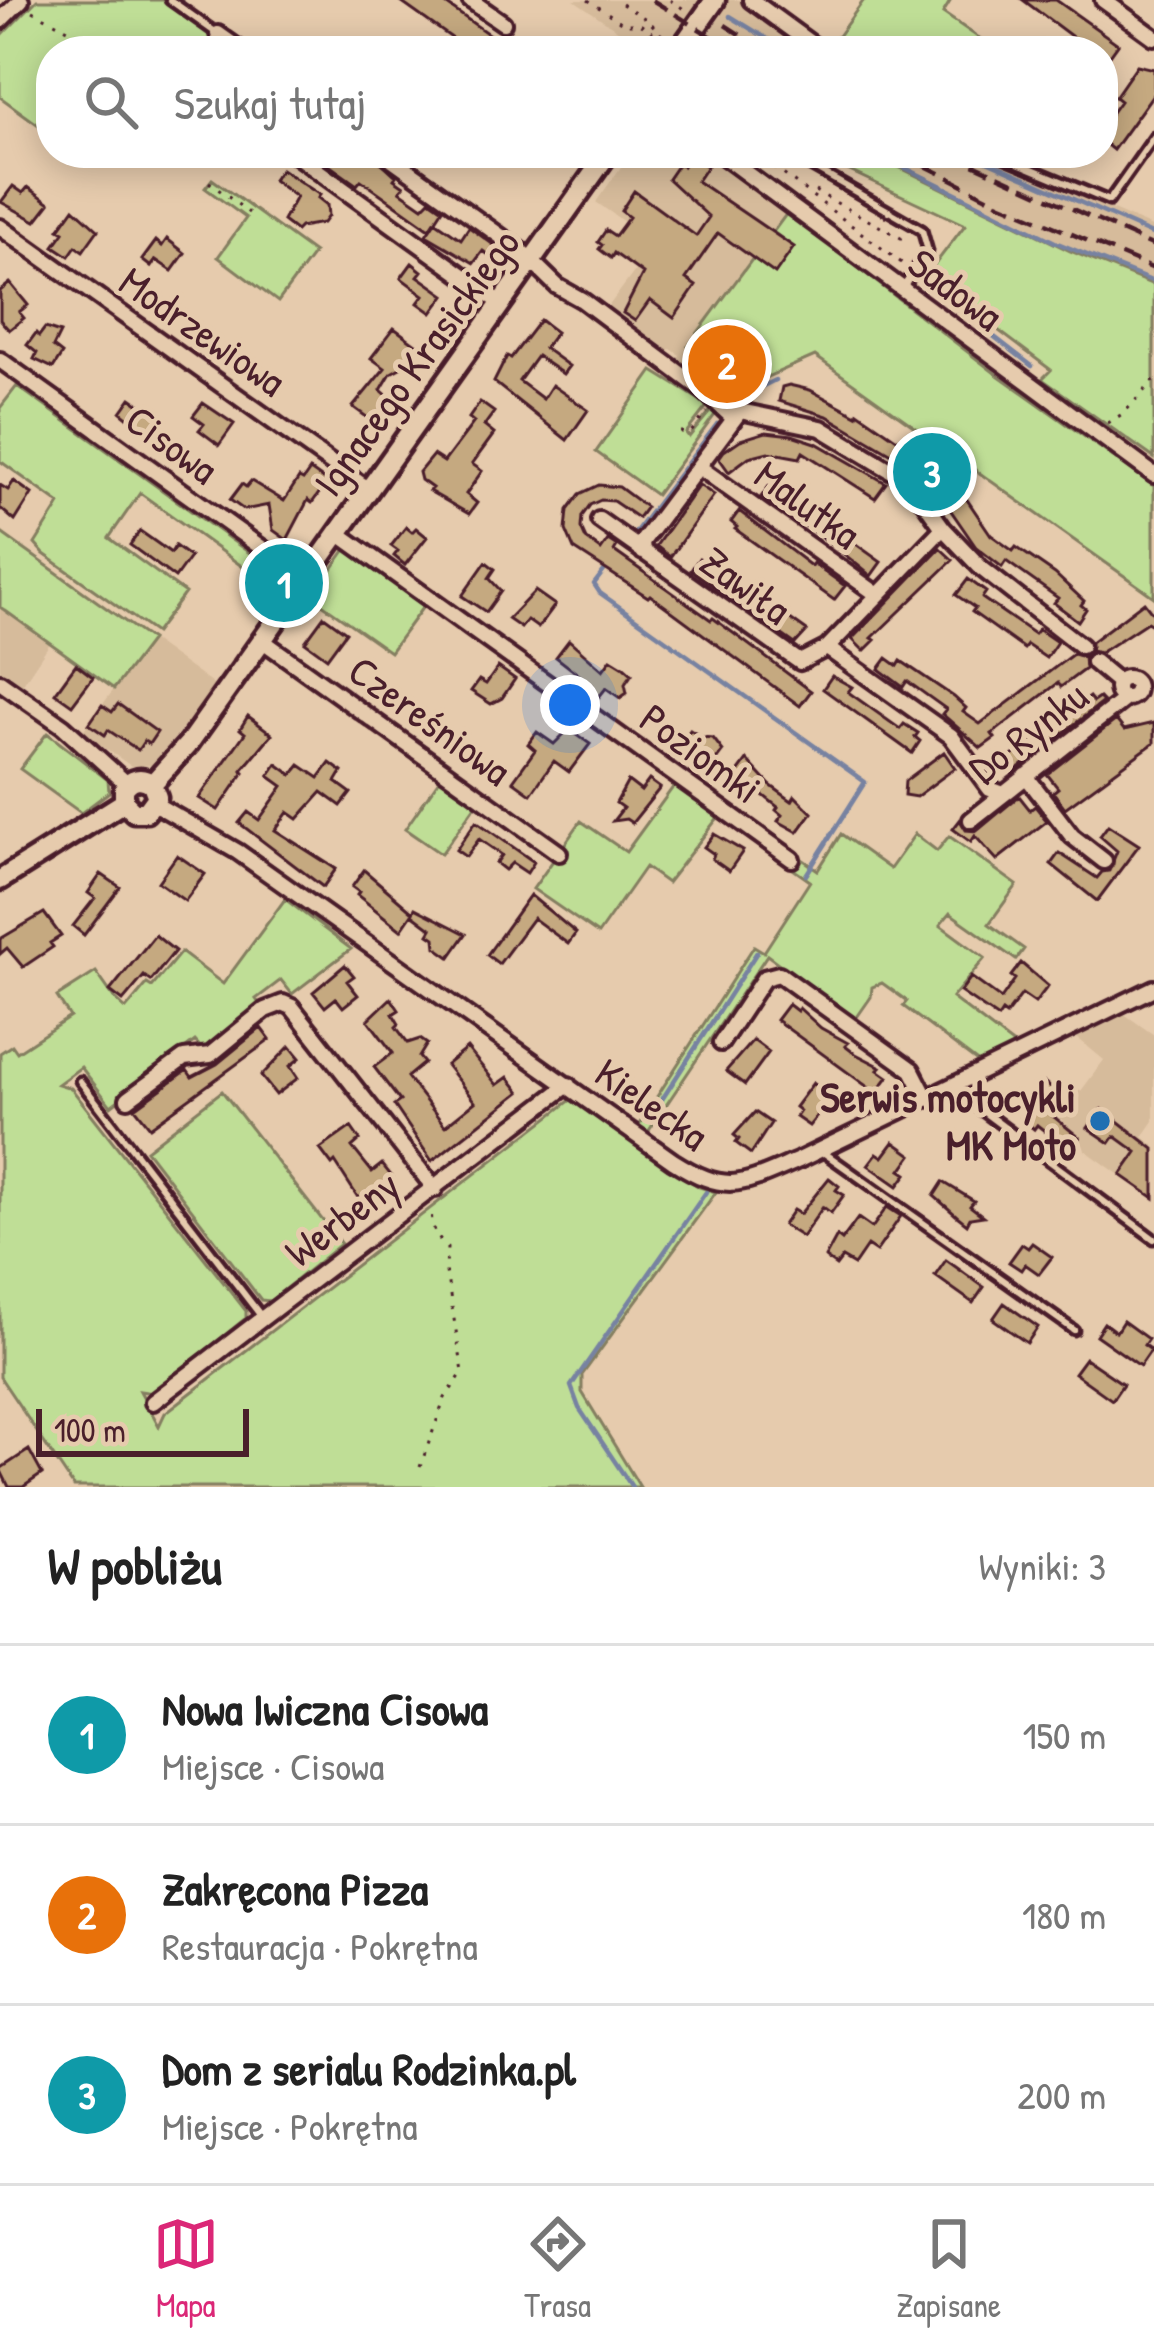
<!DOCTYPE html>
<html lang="pl">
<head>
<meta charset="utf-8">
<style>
	body { margin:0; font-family:"Patrick Hand",sans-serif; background:#f6f6f6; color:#222 }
	.scale { position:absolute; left:36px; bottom:30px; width:213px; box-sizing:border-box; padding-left:12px; border:6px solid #4a1f2b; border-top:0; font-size:33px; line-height:42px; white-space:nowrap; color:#4a1f2b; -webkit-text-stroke:9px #e6cbad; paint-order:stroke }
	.you { position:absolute; left:570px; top:705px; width:42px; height:42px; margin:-30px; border:9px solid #fff; border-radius:50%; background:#1a73e8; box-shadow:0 0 0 18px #1a73e833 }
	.badge { display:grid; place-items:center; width:78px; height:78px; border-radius:50%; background:#db2777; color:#fff; font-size:39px; font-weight:700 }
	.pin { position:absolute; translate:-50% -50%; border:6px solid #fff; box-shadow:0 3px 12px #0006 }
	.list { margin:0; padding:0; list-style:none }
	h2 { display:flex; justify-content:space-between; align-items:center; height:156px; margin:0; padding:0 48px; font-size:51px }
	h2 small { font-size:39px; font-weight:400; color:#767676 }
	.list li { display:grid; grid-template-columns:78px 1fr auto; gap:36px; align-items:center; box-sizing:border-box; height:180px; padding:0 48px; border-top:3px solid #e0e0e0 }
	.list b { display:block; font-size:45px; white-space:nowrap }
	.list p { margin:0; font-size:39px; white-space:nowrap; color:#767676 }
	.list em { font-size:39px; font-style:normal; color:#767676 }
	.icon { flex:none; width:66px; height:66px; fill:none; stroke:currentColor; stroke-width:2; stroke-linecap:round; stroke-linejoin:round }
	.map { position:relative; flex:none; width:1154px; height:1487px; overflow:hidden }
	.search { position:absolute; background:#fff; box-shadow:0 6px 30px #0003; left:36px; right:36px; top:36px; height:132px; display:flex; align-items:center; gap:30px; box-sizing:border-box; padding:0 42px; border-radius:48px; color:#767676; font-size:45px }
	.sheet { height:696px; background:#fff }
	nav { display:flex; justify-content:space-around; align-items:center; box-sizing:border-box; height:168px; border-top:3px solid #e0e0e0; background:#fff; font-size:33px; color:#767676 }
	nav a { display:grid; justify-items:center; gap:6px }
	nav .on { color:#db2777 }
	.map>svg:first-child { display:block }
</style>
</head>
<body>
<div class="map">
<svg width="1154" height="1487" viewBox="0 0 1154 1487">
	<rect width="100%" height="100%" fill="#e6cbad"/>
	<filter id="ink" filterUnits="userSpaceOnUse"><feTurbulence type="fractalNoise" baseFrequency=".00833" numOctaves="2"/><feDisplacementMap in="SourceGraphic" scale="24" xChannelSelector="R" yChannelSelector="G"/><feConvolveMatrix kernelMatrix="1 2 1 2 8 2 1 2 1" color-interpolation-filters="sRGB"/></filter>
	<g filter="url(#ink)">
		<path fill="#d6bb9b" d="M574,0H701L665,51H648Z
			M728,0H739L809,51H693Z
			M631,153H702L787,213L773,232L794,247L775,274L753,259L689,345L705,334L736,356L737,386L729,396L675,364L680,355L671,349L662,352L605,311L655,244L596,202Z
			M811,153H984L1154,228V296L878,186Z
			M0,607L50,643L22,685L0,672Z
			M151,640L215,686L154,765L131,766L82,732Z
			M1120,1011L1154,1035V1121L1143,1137L1154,1145V1169L1139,1189L1085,1150L1080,1138L1051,1109L1069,1085L1081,1091L1104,1060L1075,1036Z"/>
		<path fill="#bfde96" stroke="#847e60" stroke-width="3" d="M37,0H164L215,36L203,51H162L151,44L145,51H51V134L0,97V37Z
			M864,0H951L943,13L998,51H838L831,46Z
			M811,153H870L1070,251L1154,285V458L1042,379L1051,370L926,276L965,225Z
			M212,179L314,253L278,302L218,257L246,218L205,188Z
			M787,213L995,373L1154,486V597L815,356L737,390L734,377L739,369L732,361L735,356L705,334L693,349L688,346L753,258L775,273L793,247L773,232Z
			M653,371L708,405L686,433L689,437L713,408L717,412L656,495L596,452Z
			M17,386L283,577L278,592L140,493L109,538L185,593L155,633L44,554L35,544L60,504L0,461V408Z
			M0,532L151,640L114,689L0,607Z
			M347,548L425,604L390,652L312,597Z
			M47,733L108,780L109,792L81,813L20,769Z
			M441,777L477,803L441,854L405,829Z
			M676,783L720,815L667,883L645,867L598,934L533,889L581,821L626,852Z
			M841,834L890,869L915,834L937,851L949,836L1017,885L989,924L1024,949L1016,960L950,913L940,925L985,958L952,998L1015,1046L980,1064L903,1006L907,1001L882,983L872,987L871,997L855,1020L767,955L648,1132L638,1126L754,946L764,952L810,881L790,867L798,856L818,870Z
			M285,899L351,949L292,994L281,980L256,999L261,1006L204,1051L195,1041L111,1106L81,1067L58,1084L71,1088L246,1311V1318L153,1393L140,1391L159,1426L165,1413L572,1099L699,1187L716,1192L582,1375V1392L640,1487H74L0,1377V1053L12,1045L17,1052L70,1017L57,997L96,972L115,999L126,1009L147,984L152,987L181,952L223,984Z
			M222,1091L341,1244L270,1301L261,1300L146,1150Z"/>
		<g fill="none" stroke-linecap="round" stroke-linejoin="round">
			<path stroke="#7782a1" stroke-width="4.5" d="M730,16L787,51
				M875,153L1055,242L1154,282
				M969,153L1154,235
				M943,297L1032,366
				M737,399L775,380
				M634,534L717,424
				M607,567L594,584L600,593L865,782L806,875
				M652,1115L757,952
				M632,1487L579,1408L571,1386L706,1192"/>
		</g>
		<path fill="#c5a980" stroke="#4a1f2b" stroke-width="3" d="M398,0H440L494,38L484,51H470Z
			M1023,0H1056L1118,44L1103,65V51H1091Z
			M1137,65L1154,69V93L1113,150L1103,142V125L1120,101L1115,97Z
			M312,153H371L396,176L394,179L404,186L400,191L423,207L430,200L443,209L430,229L361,180L357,185Z
			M690,155L707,166L697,181L794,247L775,274L718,233L686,279L696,286L674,318L650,300L635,321L623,313L643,274L614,253L611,258L599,249L602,245L598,242L606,230L615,236L629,217L621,211L634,191L696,236L709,217L668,179L679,163L683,166Z
			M281,169L320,195L318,198L327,205L328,216L323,223L300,227L296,231L283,221L296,197L273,180Z
			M13,186L23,193L28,187L50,203L36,221L1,202Z
			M74,208L98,230L83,251L76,246L69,256L54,246L64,232L59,229Z
			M435,221L461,239L469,227L502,251L496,260L483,251L474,263L426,235Z
			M167,239L185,253L172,271L156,260L151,267L142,260L156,241L162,246Z
			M412,263L422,271L418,276L445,295L432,313L418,303L424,295L401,278Z
			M10,283L28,305L19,312L24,318L9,330L0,320V291Z
			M540,320L556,332L544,348L569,366L563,374L537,356L519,381L543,399L552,385L588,410L567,440L494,382L507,356L511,358Z
			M45,328L60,333L53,347L62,354L53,368L34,359L37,353L27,345L36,333L39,336Z
			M394,328L420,347L407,364L391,373L381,390L390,398L372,421L353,407L385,368L371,358Z
			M705,334L736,356L725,372L693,349Z
			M789,385L810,390L857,415L858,412L910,448L902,460L827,416L779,401L782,387Z
			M131,398L164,421L152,437L121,412Z
			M480,402L494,412L484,426L494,434L472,464L482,471L466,494L477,503L469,514L429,491L432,488L421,480L419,472L433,455L444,462L474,422L469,418Z
			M203,403L234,424L219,445L199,430L204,424L193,416Z
			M766,432L792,435L816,443L886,483L875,498L803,452L800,458L768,452L749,457L729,472L719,458L724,451L740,440Z
			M919,444L951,476L991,535L1013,551L1016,547L1055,574L1084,601L1081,605L1086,609L1078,621L1054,603L1058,598L1006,561L1002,567L976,547L936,489L920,473L927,466L909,458Z
			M310,470L327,482L312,503L308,500L287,540L273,530L269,505L244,510L230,500L242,484L246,487L251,481L284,501L299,478L303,480Z
			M14,481L32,494L15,521L0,508V485L8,490Z
			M599,485L619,487L646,507L638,518L613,501L601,500L590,505L582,516L581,528L586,539L601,550L608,540L617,546L614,551L711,620L713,618L811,691L800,706L650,595L648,597L574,549L566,530L568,510L580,494Z
			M699,485L714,495L670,557L656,546Z
			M769,486L780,494L782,491L881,562L871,576L828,541L761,497Z
			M739,511L811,566L813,563L845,586L834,600L735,529L737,527L731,522Z
			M406,527L412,532L416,528L427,537L405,565L394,556L398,551L391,546Z
			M140,531L171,553L175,546L190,557L175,578L130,545Z
			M940,548L953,560L872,638L875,640L864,651L852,639Z
			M699,558L773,611L775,608L807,631L795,644L691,570Z
			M486,562L495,569L489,578L501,591L486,612L462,596Z
			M968,579L986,592L982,598L1034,634L1038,629L1057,642L1046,658L1027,645L1024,649L972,612L975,608L956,595Z
			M535,591L555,605L538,628L527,620L521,628L508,619Z
			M1144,602L1154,615V626L1147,622L1100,653L1091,651V642Z
			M324,616L346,632L327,658L305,642Z
			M569,640L603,670L611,659L624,667L632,674L625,684L627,693L620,698L606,688L599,697L589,689L592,685L556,657Z
			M1073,654L1084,657L1085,669L1061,687L1058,683L992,734L995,738L981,748L942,714L946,709L907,681L903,687L879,669L887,658L898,666L901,661L954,697L966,708L963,712L980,724Z
			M76,664L93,677L72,705L55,693Z
			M498,667L515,679L502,698L491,704L471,691L479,680L486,684Z
			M832,676L852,687L848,692L900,729L904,724L918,733L915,737L920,741L912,753L823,689Z
			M1089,697L1093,702L1099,698L1103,702L1012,773L1004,762Z
			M118,704L157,732L149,744L144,741L138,750L108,730L105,735L89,724L102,705L112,712Z
			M248,716L272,734L242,770L244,772L218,810L199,798L245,733L240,729Z
			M1116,720L1124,730L1154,723V743L1065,808L1053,792L1058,788L1047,774Z
			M569,729L590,744L569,772L554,761L531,794L513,781L535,750L528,744L537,732L554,744Z
			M690,730L701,737L713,738L723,751L710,768L680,744Z
			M944,752L955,768L916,797L904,795L905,781Z
			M747,760L770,785L792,801L795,796L812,813L798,832L778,821L782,815L776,810L778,807L759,792L753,802L738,791L744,782L736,775Z
			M330,763L342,772L336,782L351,793L341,806L322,792L298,819L288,812L275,830L336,869L323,887L239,823L248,812L259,820L283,786L269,776L277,764L292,775L300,765L319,778Z
			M649,780L660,788L632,823L626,819L613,821L623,808L616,803L628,781L641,791Z
			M1019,796L1030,810L1035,806L1047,821L997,860L975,836L971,842L953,829L960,820L966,830L977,831Z
			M476,821L534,862L527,873L512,863L505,870L496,863L502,855L479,839L466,857L456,850Z
			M1108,825L1139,845L1097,901L1051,864L1059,853L1097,878L1102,872L1109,871L1117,851L1100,836Z
			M714,834L743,851L729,871L712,859L714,854L704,847Z
			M177,855L205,874L185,901L158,882Z
			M364,870L413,912L415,908L466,934L450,957L436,947L435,938L429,934L432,929L412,914L401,930L357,895L359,892L352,887Z
			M101,874L120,887L84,935L73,926L95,898L88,893Z
			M530,895L576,933L568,944L533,918L499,964L487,955Z
			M44,913L61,936L50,943L53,947L23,967L7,948L0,954V939Z
			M155,935L175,951L151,981L144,976L123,1001L110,991Z
			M1021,963L1048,986L1035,1003L1022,994L1006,1015L1002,1012L998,1018L960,992L971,977L1001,999L1015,979L1011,976Z
			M345,965L354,976L347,981L358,995L343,1007L336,998L325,1007L313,992Z
			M391,998L399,1010L393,1014L399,1024L396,1027L408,1043L420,1039L427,1044L419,1057L424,1063L407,1077L445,1126L475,1102L446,1065L467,1048L497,1085L508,1077L520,1092L432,1161L394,1105L400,1101L374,1067L393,1053L368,1020Z
			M788,1004L797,1011L799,1008L821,1028L848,1043L845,1046L854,1053L881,1067L878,1070L888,1077L876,1093L776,1020Z
			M261,1028L270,1040L150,1127L135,1108L187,1070L192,1077L217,1064Z
			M753,1040L769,1052L745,1085L726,1071Z
			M290,1046L300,1058L290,1066L298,1078L276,1095L261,1076Z
			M813,1083L832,1098L809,1126L796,1117L800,1111L795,1107Z
			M1045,1083L1061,1096L1048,1112L1080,1138L1070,1151L1037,1125L1034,1129L1020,1118Z
			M1102,1109L1154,1149V1198L1121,1175L1137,1152L1115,1136L1110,1143L1088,1128Z
			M755,1112L771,1123L751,1154L736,1143L739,1139L734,1135Z
			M351,1127L360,1140L352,1147L372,1172L382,1164L393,1178L361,1202L335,1162L332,1165L320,1149Z
			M894,1142L912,1155L901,1170L907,1174L898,1186L868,1165L877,1153L883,1157Z
			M829,1178L839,1186L836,1190L844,1195L831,1213L823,1207L802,1237L783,1225L793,1210L800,1214Z
			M943,1182L974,1201L970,1206L983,1216L970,1218L967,1224L957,1216L934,1196Z
			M887,1207L901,1216L876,1252L867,1246L854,1265L842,1258L836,1266L825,1258L837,1236L842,1240L858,1218L872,1228Z
			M1032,1243L1052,1257L1039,1274L1025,1264L1021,1270L1009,1262L1022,1244L1028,1248Z
			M946,1260L984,1287L973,1303L935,1276Z
			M1004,1303L1038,1327L1027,1343L993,1319Z
			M1123,1321L1148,1339L1144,1345L1151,1350L1140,1366L1096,1335L1104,1323L1116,1332Z
			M1085,1358L1123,1384L1112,1400L1074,1373Z
			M29,1450L42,1474L23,1487H9L0,1469Z"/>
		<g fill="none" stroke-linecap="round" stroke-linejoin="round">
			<defs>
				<path id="lane" d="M170,0L215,32
					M788,153L922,230L928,251L904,286
					M994,153L1109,201L1154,137
					M80,1081L261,1316
					M953,1089L1154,1239
					M823,1152L1074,1330"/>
				<path id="street" d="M470,0L503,23
					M751,0L821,51
					M1103,0L1154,37
					M0,21L21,0
					M218,34L242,51
					M293,153L501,303
					M384,153L520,250L557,286L582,300L705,392L734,419
					M719,153L1154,475
					M0,227L369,490
					M0,360L305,579
					M705,392L717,394L740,411
					M699,467L878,595
					M599,520L800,662L827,648L943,528
					M338,533L792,859
					M643,552L642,542L740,411L821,428L910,482L943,528L981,568L1081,646
					M263,641L559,853
					M827,648L951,736L990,789L1001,793
					M1094,662L1118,682
					M1117 688a10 10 0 1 1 20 0a10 10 0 1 1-20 0Z
					M0,682L63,726L127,784
					M1026,776L1072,836L1104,861
					M155,804L238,852L673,1161C728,1196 743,1184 799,1160L1154,988
					M971,820L1126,698
					M721,1043L764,978L779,974L912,1070L927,1099
					M128,1099L184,1058L210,1055L265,1010L283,1003L292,1007L435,1189
					M153,1402L568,1085"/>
				<path id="secondary" d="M679,51L715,0
					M152,784L189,743L608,153
					M124,802L134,812H146L157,797L152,784
					M124,802V789C131,778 142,776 152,784
					M0,880L124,802"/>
			</defs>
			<use href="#lane" stroke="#4a1f2b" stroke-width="15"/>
			<use href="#street" stroke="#4a1f2b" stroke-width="22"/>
			<use href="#secondary" stroke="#4a1f2b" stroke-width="27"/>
			<path stroke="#4a1f2b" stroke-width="3" stroke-dasharray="3 9" stroke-linecap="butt" d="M588,0L624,24H640L653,33V45L661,51
				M670,0L687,11
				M622,4L649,21L667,41
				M33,11L101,46L125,51
				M492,51L502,38
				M755,153L907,267
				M209,182L249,213
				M815,191L901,238L903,232
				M1108,423L1124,413L1154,380
				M680,432H691L707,412
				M420,1467L445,1398L463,1372L446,1272L447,1248C435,1236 430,1225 432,1209"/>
			<use href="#lane" stroke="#e6cbad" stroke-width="6"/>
			<use href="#street" stroke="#e6cbad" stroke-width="14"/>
			<use href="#secondary" stroke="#e6cbad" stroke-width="18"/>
			<path stroke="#4a1f2b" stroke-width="4.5" stroke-dasharray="18 9" stroke-linecap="butt" d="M652,0L735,51
				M725,25L766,51
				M900,153L999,203L1154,269
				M949,153L1154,246"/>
		</g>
	</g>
	<circle fill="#1f6fb2" stroke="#e6cbad" stroke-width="4.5" cx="1100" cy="1121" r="12"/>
	<g text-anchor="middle" stroke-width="10" stroke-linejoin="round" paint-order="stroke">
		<g font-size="42" fill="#4a1f2b" stroke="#e6cbad">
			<text transform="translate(956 289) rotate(37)" y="15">Sadowa</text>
			<text transform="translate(203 331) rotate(35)" y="15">Modrzewiowa</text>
			<text transform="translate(416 362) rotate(-54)" y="15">Ignacego Krasickiego</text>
			<text transform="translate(172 444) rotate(36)" y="15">Cisowa</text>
			<text transform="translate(808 504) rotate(36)" y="15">Malutka</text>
			<text transform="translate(746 585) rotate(36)" y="15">Zawiła</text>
			<text transform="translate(430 720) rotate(36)" y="15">Czereśniowa</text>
			<text transform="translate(1028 732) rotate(-38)" y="15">Do Rynku</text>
			<text transform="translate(701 753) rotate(36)" y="15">Poziomki</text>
			<text transform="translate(652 1104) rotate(35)" y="15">Kielecka</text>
			<text transform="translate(342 1218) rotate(-37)" y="15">Werbeny</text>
		</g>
		<g font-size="42" font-weight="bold" fill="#4a1f2b" stroke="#e6cbad" text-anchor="end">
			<text x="1076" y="1112">Serwis motocykli<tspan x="1076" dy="48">MK Moto</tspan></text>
		</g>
	</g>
</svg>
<div class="scale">100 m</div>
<div class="you"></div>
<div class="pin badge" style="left:284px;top:583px;background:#0f9aa8">1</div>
<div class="pin badge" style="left:727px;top:364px;background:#e8710a">2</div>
<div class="pin badge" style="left:932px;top:472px;background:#0f9aa8">3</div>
<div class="search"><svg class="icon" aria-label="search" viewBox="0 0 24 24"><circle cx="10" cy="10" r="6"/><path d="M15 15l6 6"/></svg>Szukaj tutaj</div>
</div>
<section class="sheet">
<h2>W pobliżu<small>Wyniki: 3</small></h2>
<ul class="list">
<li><span class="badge" style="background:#0f9aa8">1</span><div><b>Nowa Iwiczna Cisowa</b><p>Miejsce · Cisowa</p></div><em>150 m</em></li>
<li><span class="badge" style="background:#e8710a">2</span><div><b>Zakręcona Pizza</b><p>Restauracja · Pokrętna</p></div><em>180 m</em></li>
<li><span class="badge" style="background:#0f9aa8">3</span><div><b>Dom z serialu Rodzinka.pl</b><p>Miejsce · Pokrętna</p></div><em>200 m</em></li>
</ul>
</section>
<nav>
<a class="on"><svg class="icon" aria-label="map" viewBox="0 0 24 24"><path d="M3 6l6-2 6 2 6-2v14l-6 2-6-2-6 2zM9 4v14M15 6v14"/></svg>Mapa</a>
<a><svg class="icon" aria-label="directions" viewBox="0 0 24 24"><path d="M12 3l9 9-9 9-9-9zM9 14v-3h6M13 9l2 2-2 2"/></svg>Trasa</a>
<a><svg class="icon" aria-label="saved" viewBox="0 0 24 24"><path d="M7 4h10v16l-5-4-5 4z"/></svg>Zapisane</a>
</nav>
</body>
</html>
